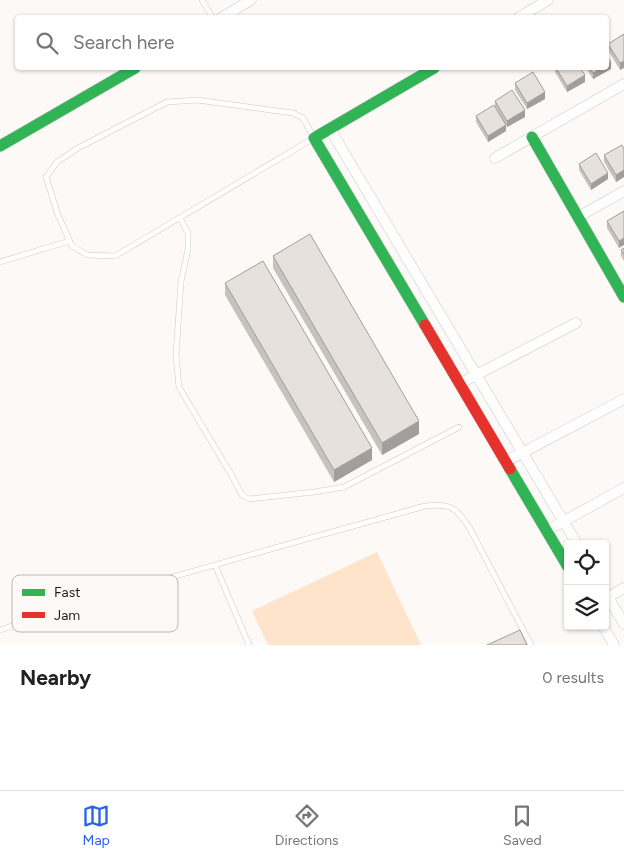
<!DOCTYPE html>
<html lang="en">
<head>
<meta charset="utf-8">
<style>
	body { margin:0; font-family:Figtree,sans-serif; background:#f2f2f2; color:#222 }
	.controls { position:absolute; right:15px; bottom:15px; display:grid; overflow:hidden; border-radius:5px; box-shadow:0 1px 4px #0004 }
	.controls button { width:45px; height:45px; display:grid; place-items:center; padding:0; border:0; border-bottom:1px solid #e0e0e0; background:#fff; color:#222; font:25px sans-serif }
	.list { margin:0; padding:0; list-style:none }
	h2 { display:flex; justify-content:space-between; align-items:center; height:65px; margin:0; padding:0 20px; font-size:21px }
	h2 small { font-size:16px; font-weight:400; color:#767676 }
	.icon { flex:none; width:28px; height:28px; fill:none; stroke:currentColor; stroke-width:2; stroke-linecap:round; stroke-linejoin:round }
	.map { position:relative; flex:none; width:624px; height:645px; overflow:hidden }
	.search { position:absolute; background:#fff; box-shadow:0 1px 4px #0004; left:15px; right:15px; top:15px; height:55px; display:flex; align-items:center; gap:12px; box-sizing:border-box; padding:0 18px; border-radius:5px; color:#767676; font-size:19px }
	.sheet { height:145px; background:#fff }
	nav { display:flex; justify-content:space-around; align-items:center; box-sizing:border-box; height:70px; border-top:1px solid #e0e0e0; background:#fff; font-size:14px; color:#767676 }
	nav a { display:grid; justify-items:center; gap:2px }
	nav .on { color:#2563eb }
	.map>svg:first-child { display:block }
</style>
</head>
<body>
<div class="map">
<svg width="624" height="645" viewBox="0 0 624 645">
	<rect width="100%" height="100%" fill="#fcf9f7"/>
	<path fill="#fde4ca" d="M377,552L421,645H268L252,611Z"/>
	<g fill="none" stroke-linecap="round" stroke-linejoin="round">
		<defs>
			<path id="lane" d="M202,0L213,18
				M197,100L293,113L303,118L314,138L115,256L87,255L72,246L58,215L46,177L57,162L78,148L167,102Z
				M180,218L188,233V249L181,282L176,355L179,387L232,476L242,495L249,499L314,492L344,487L459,427
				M0,262L69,241
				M215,565L249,645
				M0,630C140,584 283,546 425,506C451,503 455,507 469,527L531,645"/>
			<path id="street" d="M221,18L251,0
				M518,18L548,0
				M330,129L577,544
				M495,158L624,84
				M578,217L624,191
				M459,384L576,323
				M505,462L624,399
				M546,531L624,488
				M605,592L624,624
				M605,599L624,588
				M603,626L614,645"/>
			<path id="fast" d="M532,137L624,297
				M0,146L135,68
				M425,325L314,138L434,68
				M510,469L568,567"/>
			<path id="jam" d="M425,325L510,469"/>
		</defs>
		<use href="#lane" stroke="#cdc9c4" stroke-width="6"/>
		<use href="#street" stroke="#cdc9c4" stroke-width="11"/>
		<use href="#fast" stroke="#cdc9c4" stroke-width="12"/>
		<use href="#jam" stroke="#cdc9c4" stroke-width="12"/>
		<use href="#lane" stroke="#fffefe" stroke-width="5"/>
		<use href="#street" stroke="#fffefe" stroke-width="10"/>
		<use href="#fast" stroke="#30b455" stroke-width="11"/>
		<use href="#jam" stroke="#e5322d" stroke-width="11"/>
	</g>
	<path fill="#c6c2be" d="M624,34L620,70L608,50V44Z
		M555,68H580L585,82L567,92L555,72Z
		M586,68H606L611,69L593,79Z
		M515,83L545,99L527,109L515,90Z
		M495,101L525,117L507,127L506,125V131L488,142L476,122V116L495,107Z
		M624,149V177L616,182L604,162V155Z
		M579,164L608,179L591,190L579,170Z
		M624,211L619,248L607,228V221Z
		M624,248V261L621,256V250Z
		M273,256L419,434L382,455L273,268Z
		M225,283L372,460L334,482L225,295Z"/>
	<path fill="#a19e9b" d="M624,61V68L620,70V63Z
		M611,62V69L593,79V73L602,68H606V65Z
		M585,75V82L567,92V86Z
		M545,92V99L527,109V103Z
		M525,110V117L507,127V121Z
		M506,125V131L488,142V136Z
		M624,170V177L616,182V175Z
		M608,173V179L591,190V184Z
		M624,238V245L619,248V241Z
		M419,421V434L382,455V443Z
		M372,448V460L334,482V470Z"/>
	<path fill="#e6e1dd" stroke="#a19e9b" d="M624,34V61L620,63L608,44Z
		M606,55L611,62L606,65Z
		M556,68H580L585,75L567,86Z
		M590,68H602L593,73Z
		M533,72L545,92L527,103L515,83Z
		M512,90L525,110L507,121L495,101Z
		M494,105L506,125L488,136L476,116Z
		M622,145L624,149V170L616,175L604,155Z
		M596,153L608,173L591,184L579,164Z
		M624,211V238L619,241L607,221Z
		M310,234L419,421L382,443L273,256Z
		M624,248V254L621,250Z
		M263,261L372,448L334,470L225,283Z
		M520,630L527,645H487Z"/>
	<rect x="12" y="575" width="166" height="57" rx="8" fill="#fdf9f6" stroke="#bcb8b3" stroke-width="1"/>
	<rect x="22" y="589" width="23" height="7" fill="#30b455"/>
	<rect x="22" y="612" width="23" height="6" fill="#e5322d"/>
	<g font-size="14" fill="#251f18">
		<text x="54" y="597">Fast</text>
		<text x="54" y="620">Jam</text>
	</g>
</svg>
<div class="controls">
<button><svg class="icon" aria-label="locate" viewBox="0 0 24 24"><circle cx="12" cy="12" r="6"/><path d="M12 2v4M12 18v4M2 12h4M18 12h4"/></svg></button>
<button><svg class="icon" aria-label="layers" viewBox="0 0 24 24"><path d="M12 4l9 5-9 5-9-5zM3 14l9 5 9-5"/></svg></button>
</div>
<div class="search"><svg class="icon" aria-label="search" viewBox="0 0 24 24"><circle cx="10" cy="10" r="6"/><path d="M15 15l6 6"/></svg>Search here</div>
</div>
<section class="sheet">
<h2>Nearby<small>0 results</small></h2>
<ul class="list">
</ul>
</section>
<nav>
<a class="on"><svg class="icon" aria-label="map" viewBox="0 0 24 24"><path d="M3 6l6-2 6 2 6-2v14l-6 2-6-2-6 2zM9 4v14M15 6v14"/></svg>Map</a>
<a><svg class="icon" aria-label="directions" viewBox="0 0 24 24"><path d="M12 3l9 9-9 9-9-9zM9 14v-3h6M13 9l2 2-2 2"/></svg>Directions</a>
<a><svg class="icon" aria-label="saved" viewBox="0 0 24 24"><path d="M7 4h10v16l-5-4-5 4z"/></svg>Saved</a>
</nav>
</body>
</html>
